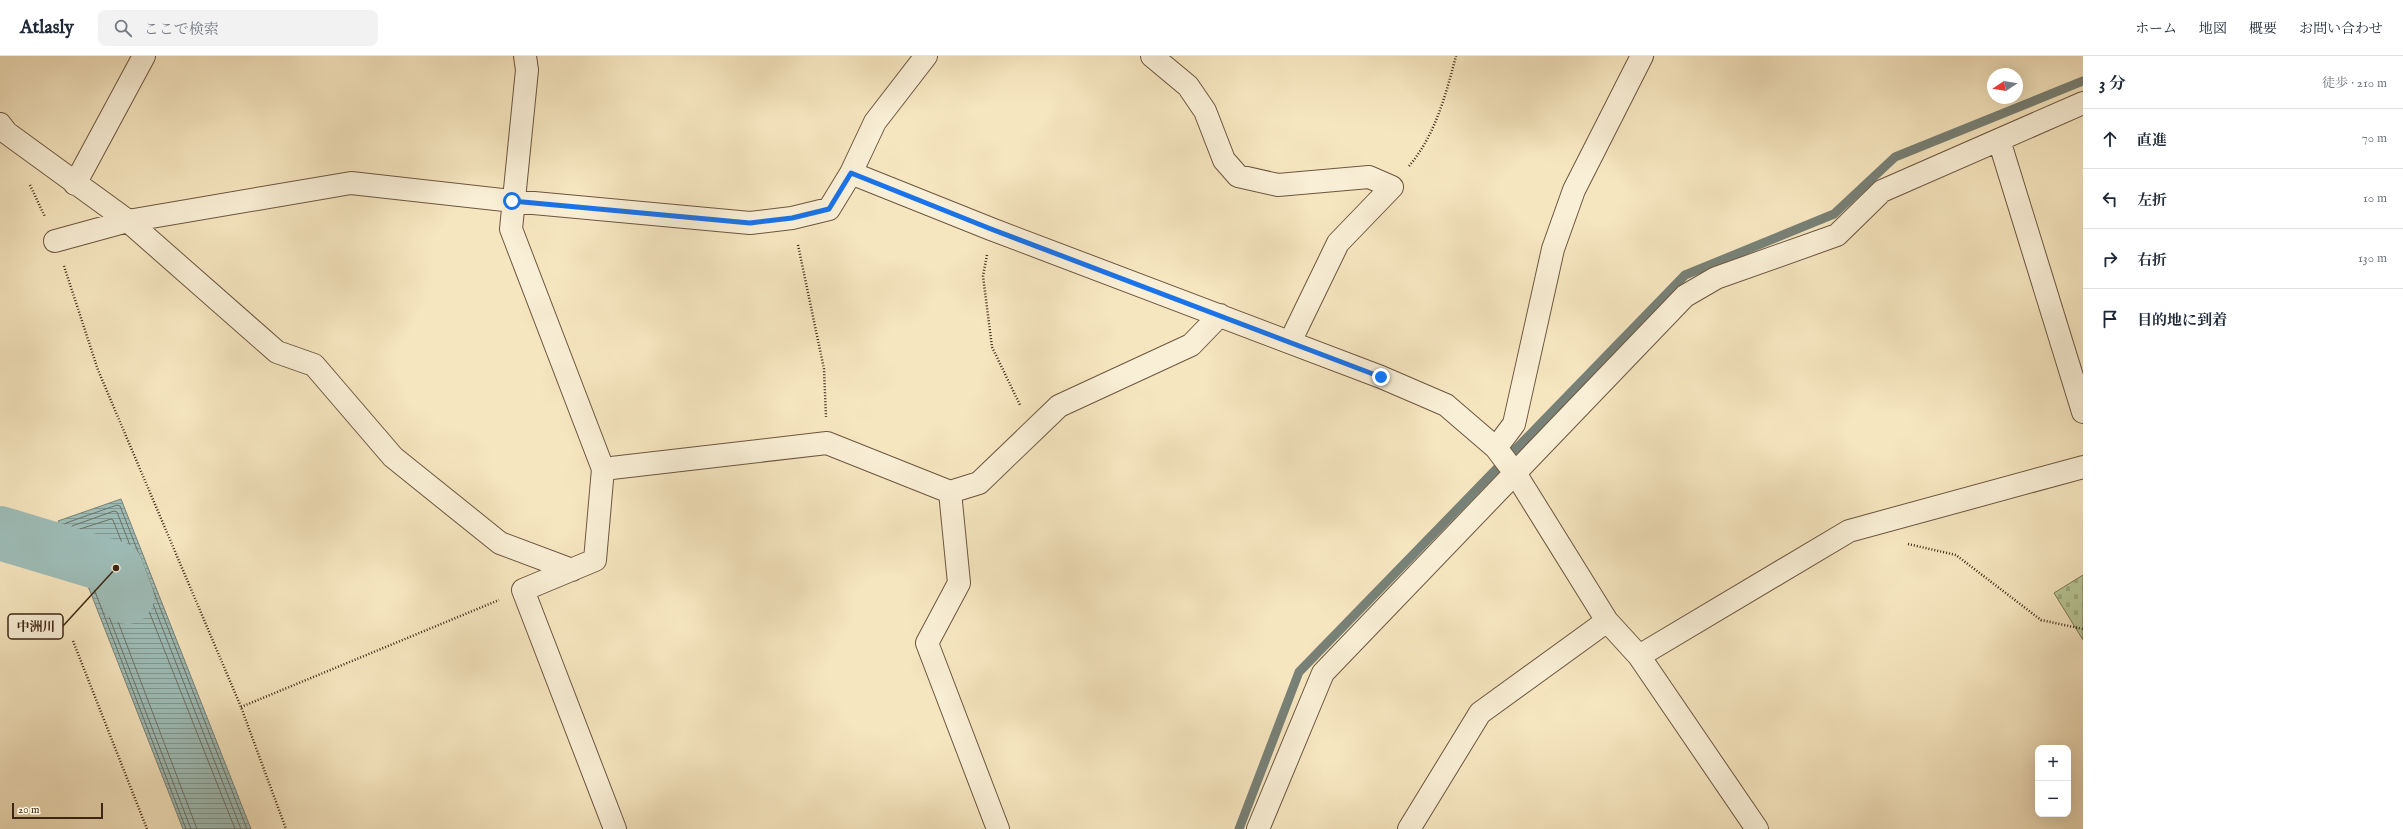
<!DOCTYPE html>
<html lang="ja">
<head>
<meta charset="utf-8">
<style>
	body { margin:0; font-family:"IM FELL English","Noto Serif JP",serif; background:#f2f2f3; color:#1f2937 }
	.controls { position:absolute; right:12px; bottom:12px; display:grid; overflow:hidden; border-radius:8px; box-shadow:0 4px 16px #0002 }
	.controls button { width:36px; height:36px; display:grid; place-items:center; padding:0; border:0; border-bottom:1px solid #e0e1e3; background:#fff; color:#1f2937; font:20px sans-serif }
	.compass { position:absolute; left:1987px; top:12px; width:36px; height:36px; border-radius:50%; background:#fff; box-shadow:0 4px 16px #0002; rotate:258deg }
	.scale { position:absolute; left:12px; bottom:10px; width:91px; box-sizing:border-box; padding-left:4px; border:2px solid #3e2614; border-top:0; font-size:11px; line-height:14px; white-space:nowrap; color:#3e2614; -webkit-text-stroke:3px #f9efd6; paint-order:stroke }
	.stop { position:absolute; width:12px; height:12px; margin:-9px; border:3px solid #1a73e8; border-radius:50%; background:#fff }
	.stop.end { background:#1a73e8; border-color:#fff; box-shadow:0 1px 4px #0008 }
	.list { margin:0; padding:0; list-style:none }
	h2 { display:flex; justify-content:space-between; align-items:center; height:52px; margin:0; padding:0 16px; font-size:17px }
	h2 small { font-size:13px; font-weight:400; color:#747a83 }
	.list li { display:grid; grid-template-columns:26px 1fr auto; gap:12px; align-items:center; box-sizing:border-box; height:60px; padding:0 16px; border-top:1px solid #e0e1e3 }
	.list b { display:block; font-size:15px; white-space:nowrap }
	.list em { font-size:13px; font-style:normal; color:#747a83 }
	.icon { flex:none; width:22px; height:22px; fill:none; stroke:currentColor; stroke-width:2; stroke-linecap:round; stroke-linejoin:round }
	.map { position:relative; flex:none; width:2083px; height:773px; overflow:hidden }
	header { display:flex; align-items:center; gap:24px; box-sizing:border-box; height:56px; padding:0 20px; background:#fff; border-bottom:1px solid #e0e1e3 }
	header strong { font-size:19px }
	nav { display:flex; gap:22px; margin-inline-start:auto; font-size:14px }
	.search { width:280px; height:36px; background:#f2f2f3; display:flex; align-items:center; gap:10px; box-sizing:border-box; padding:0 14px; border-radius:8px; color:#747a83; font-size:15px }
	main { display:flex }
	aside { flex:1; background:#fff }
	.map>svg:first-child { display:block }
</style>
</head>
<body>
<header>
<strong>Atlasly</strong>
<div class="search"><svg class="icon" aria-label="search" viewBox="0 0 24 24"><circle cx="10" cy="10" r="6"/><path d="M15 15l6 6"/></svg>ここで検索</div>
<nav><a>ホーム</a><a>地図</a><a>概要</a><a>お問い合わせ</a></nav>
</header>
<main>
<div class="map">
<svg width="2083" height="773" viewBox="0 0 2083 773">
	<defs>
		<pattern id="cemetery-stones" width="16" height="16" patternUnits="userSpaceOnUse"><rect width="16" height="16" fill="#b7c696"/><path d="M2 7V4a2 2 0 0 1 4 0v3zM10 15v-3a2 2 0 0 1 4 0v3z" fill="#9eaa80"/></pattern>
		<pattern id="water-rules" width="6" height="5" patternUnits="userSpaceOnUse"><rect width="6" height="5" fill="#9ebeb9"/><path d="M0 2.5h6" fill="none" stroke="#829a95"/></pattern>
	</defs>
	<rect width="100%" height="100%" fill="#f6e6c0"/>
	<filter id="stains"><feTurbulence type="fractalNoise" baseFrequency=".005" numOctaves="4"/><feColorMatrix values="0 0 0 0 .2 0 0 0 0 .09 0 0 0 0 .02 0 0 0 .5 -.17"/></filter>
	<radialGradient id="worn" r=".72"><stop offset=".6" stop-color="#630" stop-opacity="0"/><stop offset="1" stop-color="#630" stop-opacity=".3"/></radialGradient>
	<path fill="url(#cemetery-stones)" stroke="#7a7655" d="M2083,519V584L2054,537Z"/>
	<path fill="url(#water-rules)" stroke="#788177" d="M121,443L251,773H183L90,535L58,465Z"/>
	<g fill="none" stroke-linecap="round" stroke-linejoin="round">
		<path stroke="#6e7266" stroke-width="1" d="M186,773L94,533L64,469L66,467L117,449L120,450L247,773
			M191,773L98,532L71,472L72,470L114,455L117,456L241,773
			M197,773L104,529L79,476L80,473L111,463L113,464L235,773"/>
		<path stroke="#788177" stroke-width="9" d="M1239,773L1299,616L1685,219L1834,158L1895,101L2083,25"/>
		<path stroke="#9ebeb9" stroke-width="54" d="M0,477L116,512L127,541"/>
		<defs>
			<path id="minor" d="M525,0L527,14L511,173L603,413
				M1152,0L1188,30L1205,55L1224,104L1238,120L1278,129L1369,121L1392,131L1338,187L1290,286
				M0,68L7,77L128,165L277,296L314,309L393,401L500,487L572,514
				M1999,84L2083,356
				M851,117L991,173L1381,321L1446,349L1496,392L1515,417L1607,565L1639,600L1757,773
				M75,128L144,0
				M55,185L128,165L351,127L512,145L750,167L792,162L829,153L851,117L875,66L926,0
				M1496,392L1514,368L1553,193L1574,134L1642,0
				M950,436L959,527L927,587L998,773
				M1639,600L1849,475L2083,411
				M615,773L523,534L595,504L603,413L827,387L950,436L979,427L1059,350L1191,289L1220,259
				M1258,773L1323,617L1685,240L1716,222L1837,179L1882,135L2083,47
				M1409,773L1480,657L1607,565"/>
		</defs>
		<use href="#minor" stroke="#6c563f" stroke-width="24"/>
		<path stroke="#3e2614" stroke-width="2.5" stroke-dasharray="1 2" stroke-linecap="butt" d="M1409,110C1435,80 1446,38 1456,0
			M30,129L45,161
			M798,189L824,313L826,361
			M987,199L983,220L992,291L1020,349
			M64,210L98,314L241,651L286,773
			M1908,488L1956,499L2041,564L2083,573
			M73,585L147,773
			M241,651L499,544"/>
		<use href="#minor" stroke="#f9efd6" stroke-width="22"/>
	</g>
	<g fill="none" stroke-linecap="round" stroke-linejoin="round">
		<path stroke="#1a73e8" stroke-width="5" d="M512,145L750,167L792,162L829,153L851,117L991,173L1381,321"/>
	</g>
	<path fill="none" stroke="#3e2614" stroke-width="1.5" d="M116 512L63 570"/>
	<circle fill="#3e2614" stroke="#f9efd6" stroke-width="1.5" cx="116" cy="512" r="4"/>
	<rect fill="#f9efd6" stroke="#3e2614" stroke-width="1.5" x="8" y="558" width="55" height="25" rx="4"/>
	<g font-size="13" text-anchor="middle" font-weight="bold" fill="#3e2614">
		<text x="36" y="575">中洲川</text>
	</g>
	<rect width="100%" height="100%" filter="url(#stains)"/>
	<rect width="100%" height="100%" fill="url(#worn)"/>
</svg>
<div class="controls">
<button>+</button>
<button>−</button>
</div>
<svg class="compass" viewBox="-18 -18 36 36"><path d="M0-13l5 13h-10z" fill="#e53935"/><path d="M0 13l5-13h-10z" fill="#747a83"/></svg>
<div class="scale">20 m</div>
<div class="stop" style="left:512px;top:145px"></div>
<div class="stop end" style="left:1381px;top:321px"></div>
</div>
<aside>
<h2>3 分<small>徒歩 · 210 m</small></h2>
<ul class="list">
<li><svg class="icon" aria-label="ahead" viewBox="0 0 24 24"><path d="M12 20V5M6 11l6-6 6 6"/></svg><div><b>直進</b></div><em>70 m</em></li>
<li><svg class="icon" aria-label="left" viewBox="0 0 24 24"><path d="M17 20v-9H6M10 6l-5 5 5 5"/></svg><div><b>左折</b></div><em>10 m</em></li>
<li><svg class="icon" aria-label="right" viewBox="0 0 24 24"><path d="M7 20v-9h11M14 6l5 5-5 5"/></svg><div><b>右折</b></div><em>130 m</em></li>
<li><svg class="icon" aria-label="arrive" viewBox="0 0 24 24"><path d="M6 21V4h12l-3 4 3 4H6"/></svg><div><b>目的地に到着</b></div></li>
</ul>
</aside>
</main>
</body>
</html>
